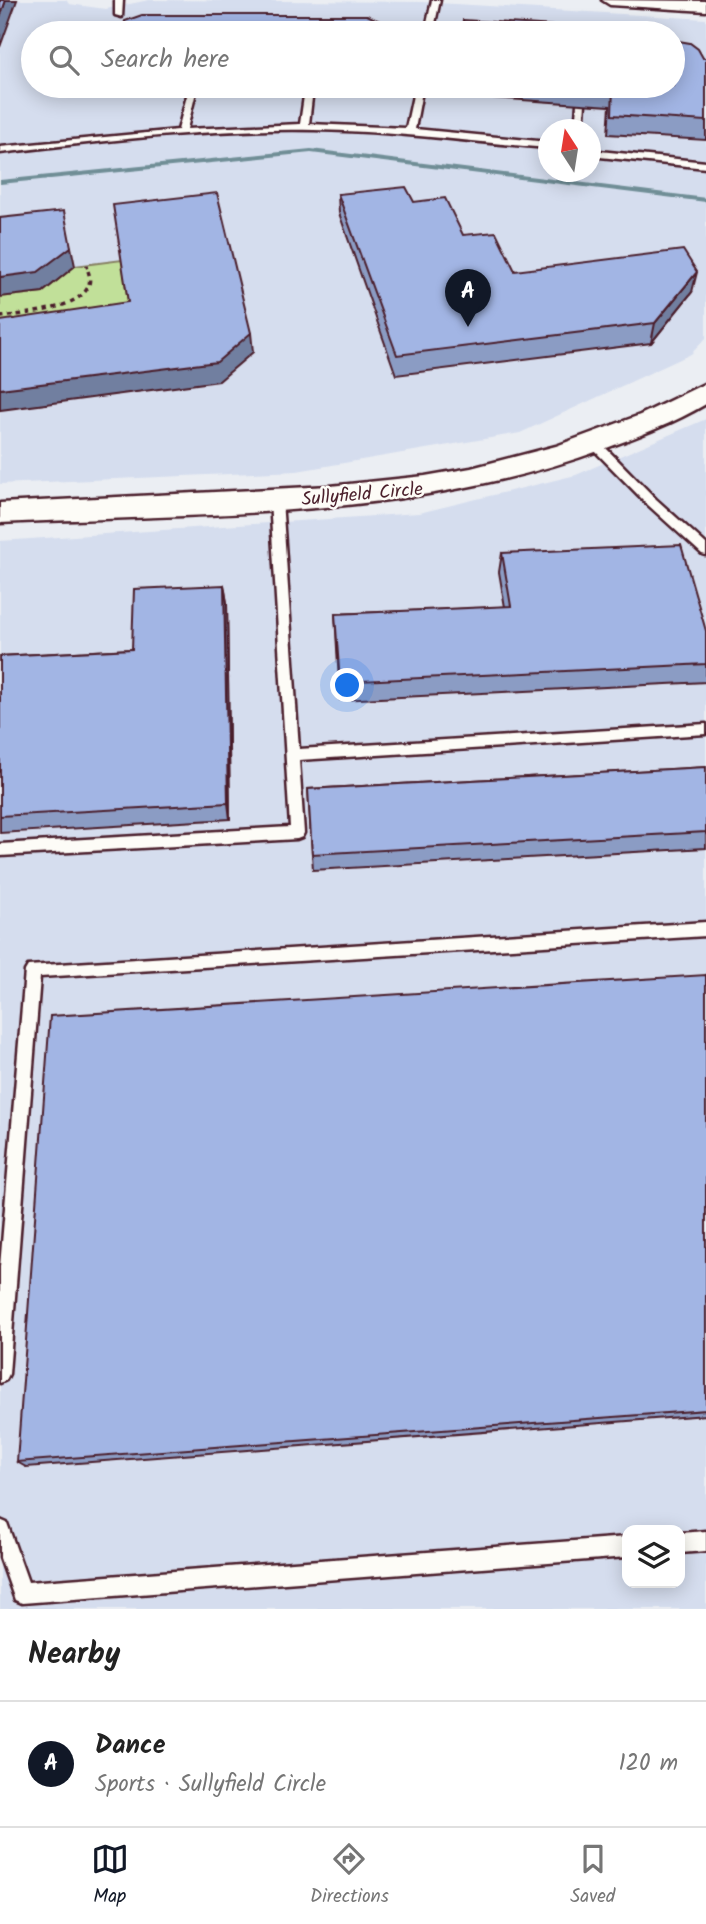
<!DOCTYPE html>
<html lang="en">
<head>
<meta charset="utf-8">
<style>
	body { margin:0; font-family:Kalam,sans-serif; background:#f6f6f6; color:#222 }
	.controls { position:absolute; right:21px; bottom:21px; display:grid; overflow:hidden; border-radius:14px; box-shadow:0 4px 18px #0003 }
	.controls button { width:63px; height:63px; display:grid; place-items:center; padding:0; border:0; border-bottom:2px solid #e0e0e0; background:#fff; color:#222; font:35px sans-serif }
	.compass { position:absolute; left:538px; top:119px; width:63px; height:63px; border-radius:50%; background:#fff; box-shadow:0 4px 18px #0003; rotate:348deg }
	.you { position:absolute; left:348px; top:686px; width:24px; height:24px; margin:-18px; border:5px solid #fff; border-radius:50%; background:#1a73e8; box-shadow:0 0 0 10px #1a73e833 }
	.badge { display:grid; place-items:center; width:46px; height:46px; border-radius:50%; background:#111827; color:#fff; font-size:23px; font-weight:700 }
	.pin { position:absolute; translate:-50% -58px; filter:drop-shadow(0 2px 4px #0008) }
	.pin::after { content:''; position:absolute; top:37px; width:24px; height:21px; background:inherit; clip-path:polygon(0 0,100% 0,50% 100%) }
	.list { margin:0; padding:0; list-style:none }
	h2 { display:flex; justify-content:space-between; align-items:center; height:91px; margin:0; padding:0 28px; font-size:30px }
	h2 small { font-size:23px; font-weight:400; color:#767676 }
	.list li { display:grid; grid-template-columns:46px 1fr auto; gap:21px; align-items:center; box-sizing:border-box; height:126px; padding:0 28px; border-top:2px solid #e0e0e0 }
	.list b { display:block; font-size:26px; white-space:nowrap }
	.list p { margin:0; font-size:23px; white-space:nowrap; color:#767676 }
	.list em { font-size:23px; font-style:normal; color:#767676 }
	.icon { flex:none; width:38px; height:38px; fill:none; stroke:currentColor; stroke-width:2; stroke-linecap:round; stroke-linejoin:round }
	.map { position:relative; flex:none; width:706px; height:1609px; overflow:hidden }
	.search { position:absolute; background:#fff; box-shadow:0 4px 18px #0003; left:21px; right:21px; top:21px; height:77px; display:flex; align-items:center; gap:18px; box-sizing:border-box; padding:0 24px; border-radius:38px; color:#767676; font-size:26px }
	.sheet { height:217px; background:#fff }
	nav { display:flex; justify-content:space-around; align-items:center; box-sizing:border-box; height:98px; border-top:2px solid #e0e0e0; background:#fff; font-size:19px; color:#767676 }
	nav a { display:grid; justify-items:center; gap:4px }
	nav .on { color:#111827 }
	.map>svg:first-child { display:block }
</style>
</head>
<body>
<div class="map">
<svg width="706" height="1609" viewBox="0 0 706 1609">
	<rect width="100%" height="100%" fill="#ebeef3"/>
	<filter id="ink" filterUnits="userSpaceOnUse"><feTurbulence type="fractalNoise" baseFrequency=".0143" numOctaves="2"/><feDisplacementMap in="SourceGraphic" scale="14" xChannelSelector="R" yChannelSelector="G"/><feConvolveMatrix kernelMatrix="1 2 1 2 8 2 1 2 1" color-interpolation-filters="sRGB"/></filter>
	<g filter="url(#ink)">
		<path fill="#d5ddee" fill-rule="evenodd" d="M0,0H66L69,4L106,9L149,0L421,2L706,19V338L691,354L520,433L297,471L0,484ZM33,33H673V86H33ZM548,130H590V172H548Z
			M706,419V1609H0V541L419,513L576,475ZM627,1530H680V1583H627Z"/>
		<path fill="#c1e099" stroke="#868062" stroke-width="2" d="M122,260L131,321L0,341V297L43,292L75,266Z"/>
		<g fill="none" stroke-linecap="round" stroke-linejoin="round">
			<path fill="#6f8e96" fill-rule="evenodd" d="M311,149L706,198V202L311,153L0,184V180Z"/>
			<defs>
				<path id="service" d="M115,0H123L122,17L115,15Z
					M432,0H440L433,33H425Z
					M192,86L197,88L187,129L300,124L305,89L309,86L313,89L309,124L406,128L415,86H423L415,129L548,142V148C470,142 393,131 314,130C209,128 105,141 0,153V147L178,130L189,88Z
					M581,101L585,104L583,130H575L577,104Z
					M590,150L706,162V168L590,156Z
					M594,439L598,440L656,499L706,544V555L702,554L648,505L590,446L588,443Z
					M276,496L282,500L299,749L706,724V734L299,760L304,833L302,837L297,839L0,856V844L290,827L270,500Z
					M706,922V936L40,977L9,1374L6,1380L0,1383V1267L25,971L28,966Z
					M0,1520L7,1523L28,1582L627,1537V1557L22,1603L15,1600L0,1558Z
					M706,1531V1551L680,1553V1533Z"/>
				<path id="minor" d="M602,0L706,1V11L610,5Z"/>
				<path id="tertiary" d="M706,383V404C674,423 639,436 604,449C412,520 202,513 0,523V503L330,486L425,476L471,468L556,446L640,415Z"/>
			</defs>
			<use href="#service" stroke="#4a1f2b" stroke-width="5"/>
			<use href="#minor" stroke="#4a1f2b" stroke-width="5"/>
			<use href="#tertiary" stroke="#4a1f2b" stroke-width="5"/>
			<path stroke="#4a1f2b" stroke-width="2.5" stroke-dasharray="3.5 3.5" stroke-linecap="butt" d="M86,265L89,273"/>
			<path stroke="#4a1f2b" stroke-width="3.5" stroke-dasharray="4.5 4.5" stroke-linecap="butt" d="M0,317C23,314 102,308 88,271"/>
			<use href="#service" fill="#fdfcf7" fill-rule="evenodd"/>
			<use href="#minor" fill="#fdfcf7" fill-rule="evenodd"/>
			<use href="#tertiary" fill="#fdfcf7" fill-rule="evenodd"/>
		</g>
		<path fill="#8b9cc4" stroke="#4a1f2b" stroke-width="2" d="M703,58H706V140L608,134L610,106L449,95L450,86H673Z
			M115,86H379V90L116,88Z
			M338,194L414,202L515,271L692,292L651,343L396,375L339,213Z
			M502,553L706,631V682L340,700L335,614L505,607L499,572Z
			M224,585L227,603L230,819L0,833V656L132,649Z
			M706,767V848L313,870L308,789Z
			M706,975V1415L26,1467L17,1462Z"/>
		<path fill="#717fa0" stroke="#4a1f2b" stroke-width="2" d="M6,0H17L0,47V17Z
			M71,247L75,266L43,292L0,297V277Z
			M697,272L692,292L651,343L655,323Z
			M251,333L253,352L219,381L0,410V389Z
			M224,585L227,603L230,819L228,803Z"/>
		<path fill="#a2b5e4" stroke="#4a1f2b" stroke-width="2" d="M0,0H6L0,17Z
			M142,15H367L382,22L381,33H122L125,21Z
			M463,20L663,33H460Z
			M673,40L690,43L698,49L703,58H706V121L612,115L613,87L594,86H673Z
			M406,187L414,202L445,198L463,235L496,232L515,271L683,250L697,272L655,323L397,355L338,194Z
			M217,193L251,333L217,362L0,389V321L128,302L113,205Z
			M64,211L71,247L38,272L0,277V218Z
			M681,545L706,631V664L340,682L335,614L511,606L502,553Z
			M224,585L228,803L0,816V656L132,649L134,589Z
			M706,767V832L312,854L308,789Z
			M706,975V1410L17,1462L50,1016Z"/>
	</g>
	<g text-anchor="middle" stroke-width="5" stroke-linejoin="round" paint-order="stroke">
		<g font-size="19" fill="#4a1f2b" stroke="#fdfcf7">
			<text transform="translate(362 493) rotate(-5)" y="7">Sullyfield Circle</text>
		</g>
	</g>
</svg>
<div class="controls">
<button><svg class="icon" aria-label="layers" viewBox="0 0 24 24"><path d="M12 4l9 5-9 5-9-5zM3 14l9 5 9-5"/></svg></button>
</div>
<svg class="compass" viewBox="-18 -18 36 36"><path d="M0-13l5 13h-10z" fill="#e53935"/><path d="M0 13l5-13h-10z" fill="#767676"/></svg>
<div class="you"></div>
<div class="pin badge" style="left:468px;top:327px">A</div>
<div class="search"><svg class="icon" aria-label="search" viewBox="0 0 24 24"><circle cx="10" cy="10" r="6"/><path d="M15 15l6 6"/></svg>Search here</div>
</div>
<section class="sheet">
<h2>Nearby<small></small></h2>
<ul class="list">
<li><span class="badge">A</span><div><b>Dance</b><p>Sports · Sullyfield Circle</p></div><em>120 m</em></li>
</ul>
</section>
<nav>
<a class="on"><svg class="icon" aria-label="map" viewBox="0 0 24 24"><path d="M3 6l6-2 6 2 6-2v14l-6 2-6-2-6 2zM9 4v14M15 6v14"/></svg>Map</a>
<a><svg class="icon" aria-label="directions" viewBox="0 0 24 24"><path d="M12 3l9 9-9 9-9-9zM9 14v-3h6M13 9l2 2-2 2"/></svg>Directions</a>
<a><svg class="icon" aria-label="saved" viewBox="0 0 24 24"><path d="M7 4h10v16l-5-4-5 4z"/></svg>Saved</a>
</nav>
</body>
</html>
